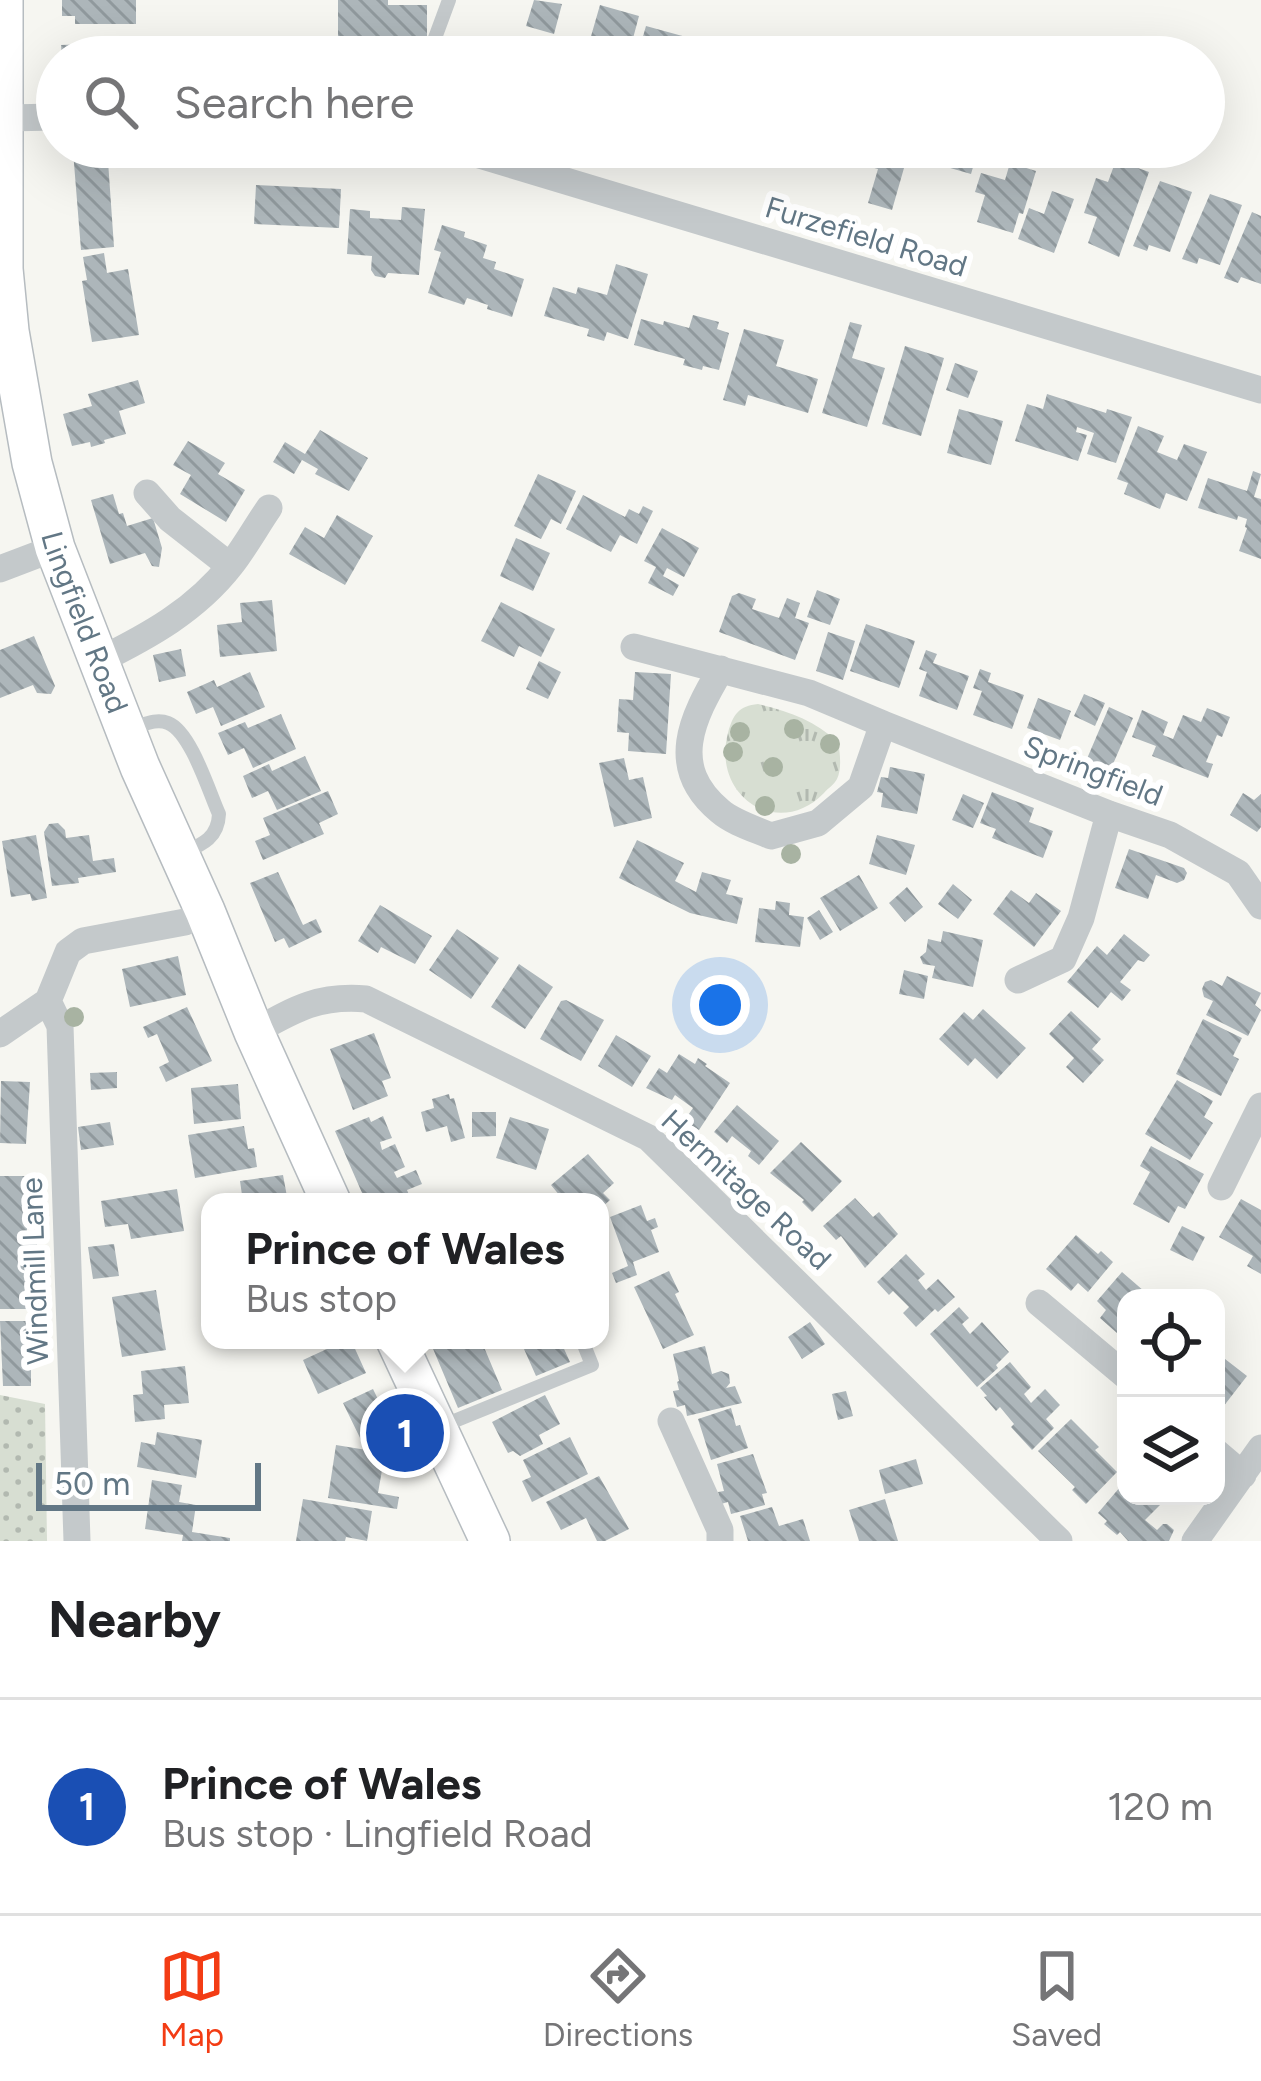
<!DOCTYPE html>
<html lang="en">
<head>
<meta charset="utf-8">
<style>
	body { margin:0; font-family:Figtree,sans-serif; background:#f2f2f2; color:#202124 }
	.controls { position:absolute; right:36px; bottom:36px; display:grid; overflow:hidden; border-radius:24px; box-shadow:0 12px 48px #0002 }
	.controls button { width:108px; height:108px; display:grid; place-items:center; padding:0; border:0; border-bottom:3px solid #e0e0e0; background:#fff; color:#202124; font:60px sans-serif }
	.scale { position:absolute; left:36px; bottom:30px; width:225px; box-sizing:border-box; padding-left:12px; border:6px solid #627785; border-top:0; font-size:33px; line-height:42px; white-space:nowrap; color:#627785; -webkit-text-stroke:9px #fff; paint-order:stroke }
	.you { position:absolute; left:720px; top:1005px; width:42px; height:42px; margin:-30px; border:9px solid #fff; border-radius:50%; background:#1a73e8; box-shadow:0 0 0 18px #1a73e833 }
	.badge { display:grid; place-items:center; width:78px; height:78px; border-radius:50%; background:#f33c14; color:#fff; font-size:39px; font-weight:700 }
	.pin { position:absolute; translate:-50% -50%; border:6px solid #fff; box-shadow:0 3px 12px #0006 }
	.popup { position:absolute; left:201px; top:1193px; width:408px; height:156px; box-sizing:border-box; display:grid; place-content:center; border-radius:24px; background:#fff; filter:drop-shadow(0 3px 9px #0005); font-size:39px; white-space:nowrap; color:#757577 }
	.popup b { font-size:45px; color:#202124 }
	.popup::after { content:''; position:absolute; left:50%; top:100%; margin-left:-24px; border:24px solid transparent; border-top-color:#fff }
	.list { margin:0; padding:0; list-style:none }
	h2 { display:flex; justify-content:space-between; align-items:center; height:156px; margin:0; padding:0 48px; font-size:51px }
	h2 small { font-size:39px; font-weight:400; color:#757577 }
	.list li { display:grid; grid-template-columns:78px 1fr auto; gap:36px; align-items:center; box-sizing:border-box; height:216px; padding:0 48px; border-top:3px solid #e0e0e0 }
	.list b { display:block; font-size:45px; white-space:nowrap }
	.list p { margin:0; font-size:39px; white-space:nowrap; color:#757577 }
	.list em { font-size:39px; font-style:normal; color:#757577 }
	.icon { flex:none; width:66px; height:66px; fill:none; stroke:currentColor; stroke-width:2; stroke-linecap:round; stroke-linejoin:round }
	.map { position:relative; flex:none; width:1261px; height:1541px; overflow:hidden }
	.search { position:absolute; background:#fff; box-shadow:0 12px 48px #0002; left:36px; right:36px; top:36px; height:132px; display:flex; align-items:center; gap:30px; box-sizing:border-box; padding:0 42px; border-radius:66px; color:#757577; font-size:45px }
	.sheet { height:372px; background:#fff }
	nav { display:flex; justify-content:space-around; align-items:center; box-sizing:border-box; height:168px; border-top:3px solid #e0e0e0; background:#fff; font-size:33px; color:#757577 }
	nav a { display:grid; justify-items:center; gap:6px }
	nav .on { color:#f33c14 }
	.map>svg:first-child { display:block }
</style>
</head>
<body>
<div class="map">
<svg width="1261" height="1541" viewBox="0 0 1261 1541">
	<defs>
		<pattern id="grass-tufts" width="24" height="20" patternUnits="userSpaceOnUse" patternTransform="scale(3)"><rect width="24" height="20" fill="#d7ded2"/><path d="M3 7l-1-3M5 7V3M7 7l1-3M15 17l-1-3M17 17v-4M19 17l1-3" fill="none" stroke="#b2b9b0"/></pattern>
		<pattern id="park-dots" width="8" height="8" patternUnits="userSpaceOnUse" patternTransform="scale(3)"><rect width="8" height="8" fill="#d7ded2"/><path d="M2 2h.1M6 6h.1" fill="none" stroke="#b2b9b0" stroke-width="1.8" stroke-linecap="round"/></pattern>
		<pattern id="building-back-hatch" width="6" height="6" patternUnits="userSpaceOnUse" patternTransform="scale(3)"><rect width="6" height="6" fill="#adb6ba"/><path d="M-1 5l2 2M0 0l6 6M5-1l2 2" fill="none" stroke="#90999d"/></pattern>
	</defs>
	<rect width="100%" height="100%" fill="#f6f6f1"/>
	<path fill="url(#grass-tufts)" d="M758,704C789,711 815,721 838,742C840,752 842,769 837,779C834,785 828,788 824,793C779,840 711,797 728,733C733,714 739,706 758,704Z"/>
	<path fill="url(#park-dots)" d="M0,1395L45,1404L47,1541H0Z"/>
	<path fill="url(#building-back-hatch)" d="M62,0H136V24H75V16H62Z
		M338,0H388V5H427V39L410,40V42L338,43Z
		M534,0L562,4L554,34L526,26Z
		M600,5L639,16L628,57H585Z
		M646,26L686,37L680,57H637Z
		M694,38L717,46L713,57H688Z
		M108,43L109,49L114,48V57H62L61,45Z
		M854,147H910L892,210L868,203L878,169L849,161Z
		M923,147H979L971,174L919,159Z
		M90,150L91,162L108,161L114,247L81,250L73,151Z
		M1116,160L1149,172L1119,257L1088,243L1097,217L1084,213L1096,178L1108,182Z
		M1010,163L1036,171L1023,214L1019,213L1013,233L977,222L985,195L975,192L981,173L1005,180Z
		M1160,181L1192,192L1170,252L1149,245L1147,251L1133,246Z
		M256,185L341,189L339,228L254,224Z
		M1052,191L1074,199L1054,253L1018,239L1029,208L1044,214Z
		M1210,194L1242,205L1220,265L1199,258L1197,264L1182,259Z
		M402,207L425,209L419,275L388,273L385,278L375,276L371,270L372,256L347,254L350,209L370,211V218L401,220Z
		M1252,212L1261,216V284L1241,277L1238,283L1224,278Z
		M442,225L465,232L464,237L487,245L483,258L496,262L494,269L524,279L512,317L487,309L488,305L467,298L464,305L428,293L441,252L434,250Z
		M104,253L107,273L128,269L139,335L92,342L82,281L87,280L83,257Z
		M616,264L648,274L628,339L607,332L604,341L587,336L589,329L544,316L553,287L576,294L578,287L607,295Z
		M693,315L719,322L717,329L729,333L719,370L703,366L702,370L683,365L685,359L634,345L641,319L663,325L664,321L689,328Z
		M850,322L862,325L852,358L885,368L867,427L822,413Z
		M744,329L784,340L776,366L818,379L808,413L748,395L745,406L723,400Z
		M905,346L944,358L921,436L882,424Z
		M955,363L978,371L968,398L946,390Z
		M138,380L145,403L119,411L126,434L104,440L105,443L91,447L90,442L72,446L63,414L92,406L88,394Z
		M1047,394L1106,413L1107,409L1132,417L1116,463L1087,454L1094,433L1077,427L1076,432L1087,435L1078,461L1015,441L1027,404L1043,409Z
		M959,409L1003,421L991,465L947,453Z
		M1138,426L1164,436L1157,452L1177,460L1184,444L1207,452L1187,501L1166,493L1160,509L1124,494L1128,483L1117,479Z
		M320,430L368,458L349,491L315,474L318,469L302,460L294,474L273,462L285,442L305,454Z
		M188,441L225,463L218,474L245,490L226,522L180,494L191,475L173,465Z
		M1253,471L1261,474L1254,497L1261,499V559L1239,551L1247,528L1245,527L1247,519L1238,516L1237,520L1198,508L1208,478L1247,491Z
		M538,474L576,491L561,524L551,519L541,539L514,526Z
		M113,494L119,514L123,513L127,526L153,518L162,548L159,567L152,566L145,553L110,564L91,500Z
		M583,495L625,517L629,509L639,514L643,506L653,511L637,544L620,535L611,552L566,529Z
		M337,515L373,536L345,585L289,554L305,527L324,538Z
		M662,528L699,548L684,577L667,568L663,576L679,585L673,596L648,583L656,567L644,561Z
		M516,538L550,553L533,591L500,576Z
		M817,590L840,599L830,625L807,617Z
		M739,593L756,599L752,609L779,618L787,598L800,603L795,618L809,623L795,660L719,632L732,596Z
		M272,600L277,651L220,657L217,625L242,622L240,603Z
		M501,602L555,629L541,657L519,646L514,657L481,641Z
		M866,624L915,641L899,688L850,671Z
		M828,632L855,641L843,680L816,671Z
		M34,636L55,686L51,694L37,693L33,685L0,698V650Z
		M181,649L186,676L159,682L153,655Z
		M926,650L937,654L933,663L969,676L957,710L919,696L927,672L919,669Z
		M539,661L561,672L548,699L526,689Z
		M980,669L991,673L988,682L1024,695L1012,729L973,715L982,691L973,688Z
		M250,672L265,707L221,726L213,707L196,714L187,692L214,680L217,687Z
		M635,672L671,674L666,754L628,751L629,733L617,732L619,699L633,700Z
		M1084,694L1105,703L1095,726L1074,716Z
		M1038,698L1071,711L1060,740L1027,728Z
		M1109,707L1133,718L1110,771L1086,761Z
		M1207,708L1230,717L1222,737L1217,735L1206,762L1213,764L1208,778L1152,756L1156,746L1132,737L1142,710L1168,722L1163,735L1173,739L1183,715L1201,722Z
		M281,714L296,749L253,768L244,748L228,755L218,733L245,722L248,728Z
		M305,756L321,791L277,810L268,791L252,798L243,776L269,764L272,771Z
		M624,758L629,780L643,777L652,818L614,827L599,763Z
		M890,767L925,774L917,814L881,807L883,793L877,792L881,777L888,778Z
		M328,791L338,814L319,823L324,834L263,860L255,841L270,835L263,818Z
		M992,792L1034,808L1029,822L1053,831L1043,858L992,838L996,829L980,823Z
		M1243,793L1254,800L1261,794V827L1257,832L1230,815Z
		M963,794L984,803L973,828L952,820Z
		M58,823L65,830L66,838L89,835L93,861L114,858L116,872L78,878L79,883L52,886L44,832L49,824Z
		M36,835L47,898L32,901L30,894L11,897L2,841Z
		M877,835L915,845L906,875L869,864Z
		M637,840L684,863L675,881L696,892L702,872L731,880L726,894L743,898L737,924L690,913L619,878Z
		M1129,849L1184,868L1187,873L1184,880L1177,883L1156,875L1148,899L1115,888Z
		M278,872L303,925L316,919L322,932L289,948L284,938L275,942L250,883Z
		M859,875L878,908L840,931L820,898Z
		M953,884L972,900L958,919L938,904Z
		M907,887L923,907L905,922L889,903Z
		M1011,890L1029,903L1036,893L1061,911L1034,947L993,914Z
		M776,901L790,903L789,915L804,917L800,947L755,942L759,908L775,910Z
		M380,905L432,936L415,964L381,947L378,953L358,941Z
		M819,910L833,932L820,940L807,918Z
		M457,929L499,958L471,999L429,970Z
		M943,931L983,940L973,987L932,978L935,966L923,964L920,957L926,952L928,939L941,942Z
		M1124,934L1150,955L1144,962L1138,960L1120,982L1131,990L1122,1001L1111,992L1098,1008L1067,982L1097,946L1107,955Z
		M178,956L186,995L130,1007L122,969Z
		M519,964L553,987L525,1029L491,1007Z
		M904,970L928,976L924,999L899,994Z
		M1227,976L1261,993L1255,1005L1261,1010L1248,1036L1206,1015L1213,1001L1204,997L1202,989L1205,982L1211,980L1222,986Z
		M566,1000L604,1020L581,1061L540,1039L561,1001Z
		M187,1007L212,1061L166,1082L159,1067L169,1062L157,1034L148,1038L143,1027Z
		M983,1009L1026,1048L997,1079L975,1058L968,1066L939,1039L964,1012L973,1020Z
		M1071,1011L1101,1039L1092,1049L1104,1060L1083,1083L1066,1067L1074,1058L1049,1034Z
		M1203,1019L1242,1038L1233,1056L1239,1059L1221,1096L1176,1074Z
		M374,1033L391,1078L382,1081L388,1096L353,1110L330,1049Z
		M616,1035L651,1056L632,1087L598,1066Z
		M679,1054L695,1064L698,1058L707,1064L705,1066L730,1083L699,1130L684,1121L693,1108L675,1095L672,1100L646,1088L659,1068L667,1073Z
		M117,1072V1088L91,1090L90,1073Z
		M1177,1080L1213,1101L1204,1117L1213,1123L1190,1160L1145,1134Z
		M1,1081L30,1082L26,1144L0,1143Z
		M238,1084L241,1119L194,1124L191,1088Z
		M449,1094L450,1099L454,1098L465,1138L451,1142L447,1126L426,1132L421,1112L434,1108L432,1099Z
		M737,1105L779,1141L759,1165L748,1156L751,1151L732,1136L727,1143L714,1132Z
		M472,1112H496V1136L472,1137Z
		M383,1116L392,1138L380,1142L382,1150L395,1144L405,1167L394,1172L397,1178L416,1170L422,1184L407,1190L412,1202H366L335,1131L369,1117L371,1122Z
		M510,1117L549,1129L536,1170L496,1158Z
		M110,1122L114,1145L81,1150L78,1127Z
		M244,1126L248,1149L254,1148L257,1167L195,1178L188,1135Z
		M801,1142L842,1181L812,1212L802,1202L804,1200L770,1173Z
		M1151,1146L1204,1174L1185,1209L1178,1206L1169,1223L1133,1204L1150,1172L1140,1166Z
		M588,1154L614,1183L603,1193L610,1200L600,1209V1202H565L551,1185Z
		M283,1175L288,1202H243L240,1181Z
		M0,1176H27V1237H37V1309H0Z
		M177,1189L184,1231L131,1239L128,1224L105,1227L101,1201Z
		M855,1198L873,1217L879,1212L898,1234L865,1268L841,1236L836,1240L823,1226Z
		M1241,1199L1261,1210V1274L1247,1266L1253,1256L1219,1237Z
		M641,1205L647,1221L655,1218L658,1227L651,1230L659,1252L633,1262L637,1275L616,1283L612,1273L628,1266L610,1217Z
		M1182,1226L1205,1237L1193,1261L1170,1250Z
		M1076,1235L1098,1254L1101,1251L1113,1262L1088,1292L1078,1283L1071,1291L1046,1269Z
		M114,1244L119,1276L93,1279L88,1247Z
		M906,1254L925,1274L918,1280L926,1290L938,1279L955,1297L938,1312L935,1309L916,1327L903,1313L909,1307L893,1291L889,1295L877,1282Z
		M669,1271L679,1292L675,1294L694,1335L663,1349L634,1287Z
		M1122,1272L1152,1298H1126V1341L1100,1318L1106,1310L1097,1301Z
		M156,1290L166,1350L122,1357L112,1297Z
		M959,1307L969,1318L962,1324L970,1334L982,1322L1009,1352L996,1365L998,1368L977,1387L930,1334Z
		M0,1321H35L36,1352H31V1386H3Z
		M810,1322L825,1344L802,1359L788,1337Z
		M326,1340H351L366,1373L318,1394L303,1360L329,1348Z
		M442,1340H481L502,1390L458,1408L431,1344Z
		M520,1340H560L570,1362L536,1376Z
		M705,1346L712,1374L721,1371L729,1374L730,1383L726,1388L735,1386L742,1403L687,1416L685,1405L677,1407L673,1391L679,1390L677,1382L679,1381L673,1354Z
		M1216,1352L1247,1376L1216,1416Z
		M1010,1362L1031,1387L1024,1394L1031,1403L1045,1389L1060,1405L1046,1419L1054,1428L1032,1450L1011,1427L1014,1424L1000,1407L996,1411L984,1397L987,1396L980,1388Z
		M185,1366L189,1403L164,1405L165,1419L135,1422L133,1395L143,1394L141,1371Z
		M373,1389L394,1432L364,1446L343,1403Z
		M846,1391L853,1416L838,1420L832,1394Z
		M545,1395L560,1424L539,1435L543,1444L520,1456L513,1451L508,1453L492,1422Z
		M731,1408L736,1426L740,1425L748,1448L711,1460L698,1419Z
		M1071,1419L1099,1447L1095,1450L1117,1472L1086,1504L1072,1490L1075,1487L1038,1451Z
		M157,1432L202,1440L196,1478L137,1467L141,1442L155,1445Z
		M570,1437L588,1474L532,1502L522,1481L531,1477L523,1460Z
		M336,1445L385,1453L378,1493L399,1497L397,1509L328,1498Z
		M753,1454L767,1493L762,1494L765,1505L731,1514L728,1502L721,1504L718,1492L724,1491L717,1464Z
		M916,1459L923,1484L885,1494L879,1470Z
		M599,1476L629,1529L605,1541H597L586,1518L561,1530L546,1502Z
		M152,1480L182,1485L179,1502L196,1505L192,1532L230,1538V1541H182L183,1535L145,1529Z
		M1126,1480V1496H1157L1163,1502L1145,1520L1157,1530L1163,1524H1167L1174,1530L1169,1541H1128L1120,1532L1117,1535L1104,1524L1107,1521L1098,1513Z
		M303,1499L372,1511L367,1541L346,1537L345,1541H296Z
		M885,1499L898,1541H859L849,1510Z
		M772,1507L779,1526L803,1519L810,1541H748L740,1516Z"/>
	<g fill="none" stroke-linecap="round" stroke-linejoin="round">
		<defs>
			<g id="secondary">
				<path id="s1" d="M3,0V269L9,331L32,463L55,548L140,767L205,911L254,1032L331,1202"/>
				<path d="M396,1340L490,1541"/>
			</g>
		</defs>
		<use href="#secondary" stroke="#b6bcc0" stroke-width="42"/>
		<path stroke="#c4c9cb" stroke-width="14" d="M428,57L449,0
			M131,728C143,725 156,718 168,723C191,732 209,792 219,814C218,839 201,845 181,854
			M442,1426L592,1365L582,1340"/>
		<path stroke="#c4c9cb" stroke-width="27" d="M5,118L57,117
			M453,147L1261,390
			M147,493L170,519L230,566
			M0,569L55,548
			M634,647L809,693L883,724L861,787L818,823L771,836C755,829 734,823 720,811C667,767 692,718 721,669
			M98,661C149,636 196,610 231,565C245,547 256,527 269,508
			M883,724L1109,814L1170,835L1238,873L1261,906
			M1018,980L1063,959L1081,918L1109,814
			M48,1001L60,1026L77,1541
			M254,1032C295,1009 318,995 366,999L649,1138L1059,1541
			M0,1034L48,1001L68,952L83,941L185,922L205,911
			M1221,1187L1261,1106
			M1039,1303L1126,1376
			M671,1421L720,1530V1541
			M1216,1452L1243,1475
			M1195,1541L1261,1448"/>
		<use href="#secondary" stroke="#fff" stroke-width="39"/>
	</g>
	<g fill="#a8b3a2">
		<circle cx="794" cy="729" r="10"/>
		<circle cx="740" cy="732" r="10"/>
		<circle cx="830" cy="744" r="10"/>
		<circle cx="733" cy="752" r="10"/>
		<circle cx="773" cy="767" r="10"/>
		<circle cx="765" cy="806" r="10"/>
		<circle cx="791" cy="854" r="10"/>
		<circle cx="74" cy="1017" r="10"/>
	</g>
	<g text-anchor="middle" stroke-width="12" stroke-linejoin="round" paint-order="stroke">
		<g font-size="30" fill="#627785" stroke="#fff">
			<text transform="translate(866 237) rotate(17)" y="10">Furzefield Road</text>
			<text dy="10" stroke="none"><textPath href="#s1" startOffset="633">Lingfield Road</textPath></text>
			<text transform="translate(1093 771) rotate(21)" y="10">Springfield</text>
			<text transform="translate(746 1190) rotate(43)" y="10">Hermitage Road</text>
			<text transform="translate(35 1271) rotate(-92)" y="10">Windmill Lane</text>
		</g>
	</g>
</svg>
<div class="controls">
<button><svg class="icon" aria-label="locate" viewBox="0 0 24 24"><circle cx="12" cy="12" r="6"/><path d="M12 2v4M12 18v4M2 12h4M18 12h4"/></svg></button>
<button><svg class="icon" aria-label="layers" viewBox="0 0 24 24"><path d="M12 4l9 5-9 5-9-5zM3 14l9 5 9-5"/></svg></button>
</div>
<div class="scale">50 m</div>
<div class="you"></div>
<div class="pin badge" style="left:405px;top:1433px;background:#1a4fb4">1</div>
<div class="popup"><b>Prince of Wales</b>Bus stop</div>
<div class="search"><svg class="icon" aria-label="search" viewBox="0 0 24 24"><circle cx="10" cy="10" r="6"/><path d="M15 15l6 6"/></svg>Search here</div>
</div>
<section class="sheet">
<h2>Nearby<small></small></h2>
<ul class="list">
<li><span class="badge" style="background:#1a4fb4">1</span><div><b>Prince of Wales</b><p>Bus stop · Lingfield Road</p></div><em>120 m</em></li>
</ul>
</section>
<nav>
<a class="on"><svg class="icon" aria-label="map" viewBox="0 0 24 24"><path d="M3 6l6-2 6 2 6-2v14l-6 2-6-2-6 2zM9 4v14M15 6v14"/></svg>Map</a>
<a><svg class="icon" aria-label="directions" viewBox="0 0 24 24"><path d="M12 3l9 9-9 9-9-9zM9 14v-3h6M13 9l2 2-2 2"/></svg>Directions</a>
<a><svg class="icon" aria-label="saved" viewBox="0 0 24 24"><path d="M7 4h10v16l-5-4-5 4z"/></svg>Saved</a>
</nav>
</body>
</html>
